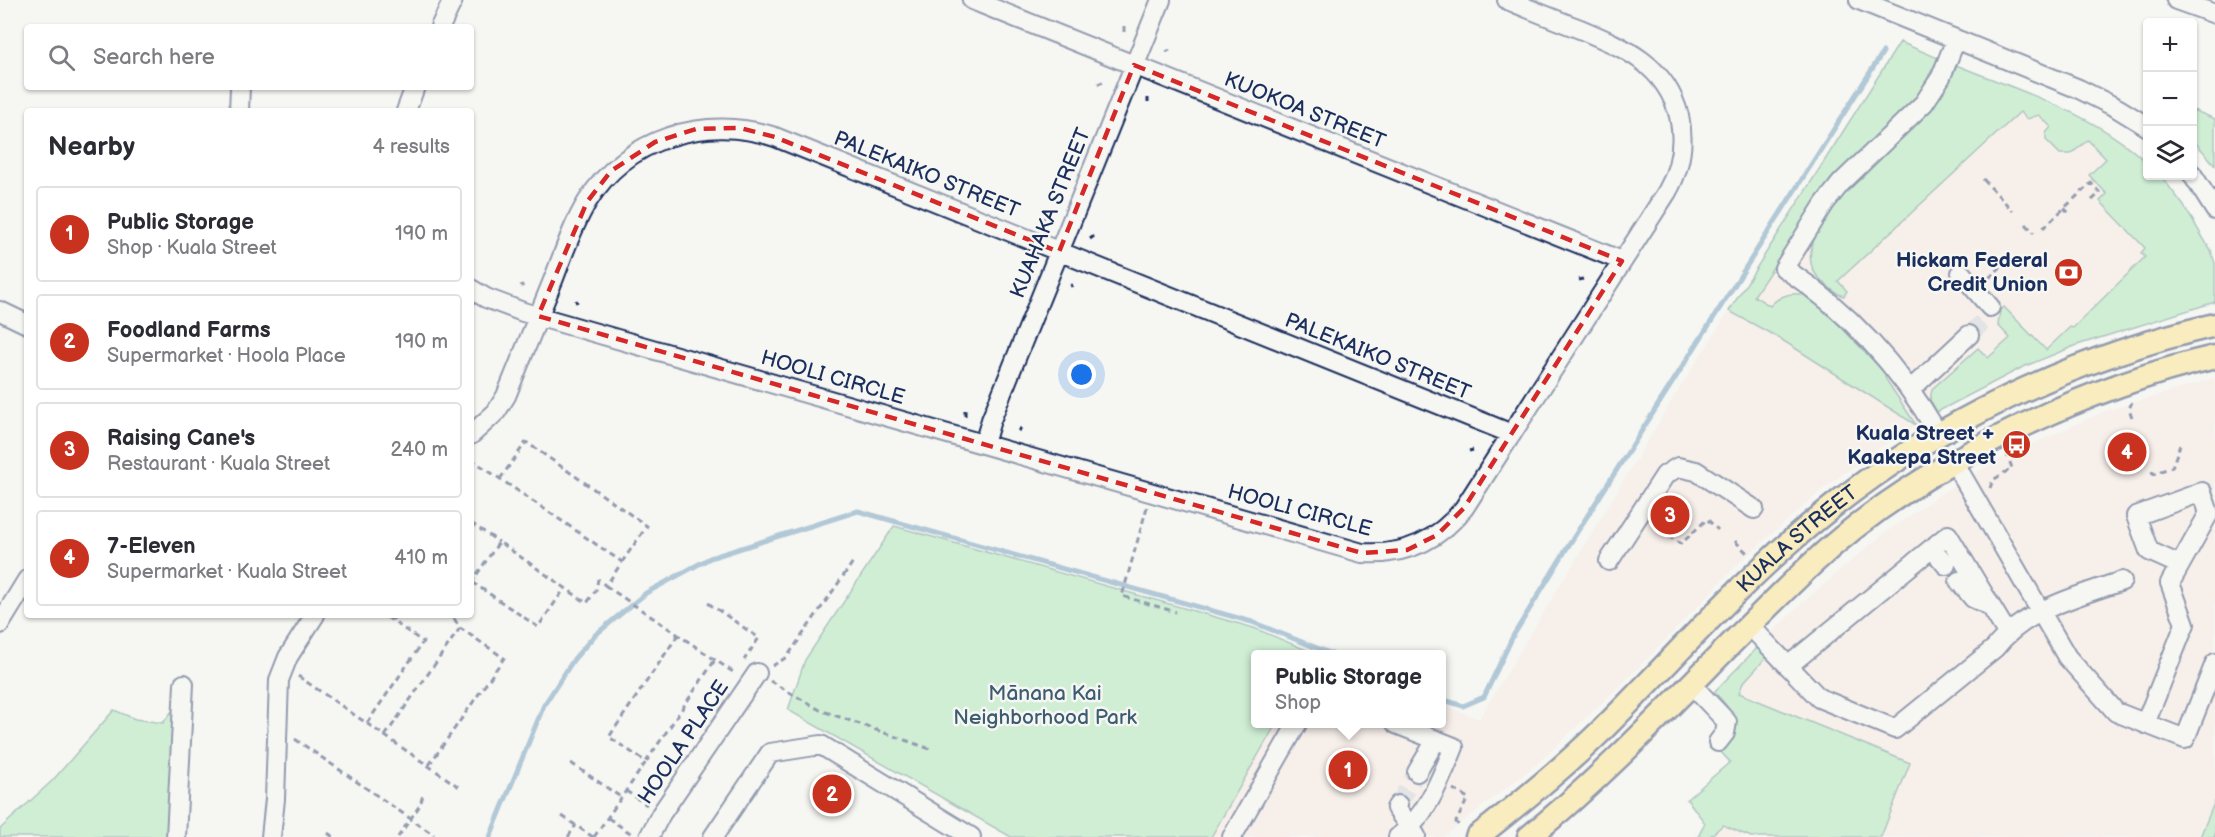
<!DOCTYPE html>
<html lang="en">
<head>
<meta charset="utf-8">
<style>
	body { margin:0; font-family:"Balsamiq Sans",sans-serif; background:#f7f7f7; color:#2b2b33 }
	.controls { position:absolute; right:18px; top:18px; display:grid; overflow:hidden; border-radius:6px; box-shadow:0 2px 4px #0004 }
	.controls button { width:54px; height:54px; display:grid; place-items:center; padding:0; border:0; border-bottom:2px solid #e1e1e2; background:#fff; color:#2b2b33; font:30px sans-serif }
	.you { position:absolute; left:1082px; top:375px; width:21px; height:21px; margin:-15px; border:4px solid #fff; border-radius:50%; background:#1a73e8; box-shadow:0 0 0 9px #1a73e833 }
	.badge { display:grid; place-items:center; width:39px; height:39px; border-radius:50%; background:#c8321e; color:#fff; font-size:20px; font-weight:700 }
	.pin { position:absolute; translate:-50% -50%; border:3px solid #fff; box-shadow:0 2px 6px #0006 }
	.popup { position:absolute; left:1251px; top:650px; width:195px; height:78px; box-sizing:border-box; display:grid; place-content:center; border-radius:6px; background:#fff; filter:drop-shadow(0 2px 4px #0005); font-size:20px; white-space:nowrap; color:#7c7c81 }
	.popup b { font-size:22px; color:#2b2b33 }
	.popup::after { content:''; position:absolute; left:50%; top:100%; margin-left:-12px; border:12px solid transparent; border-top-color:#fff }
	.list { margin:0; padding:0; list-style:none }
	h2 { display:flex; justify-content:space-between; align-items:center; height:78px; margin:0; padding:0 24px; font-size:26px }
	h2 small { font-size:20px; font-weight:400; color:#7c7c81 }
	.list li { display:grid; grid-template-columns:39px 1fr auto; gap:18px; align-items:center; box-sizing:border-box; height:96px; margin:0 12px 12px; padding:0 12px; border:2px solid #e1e1e2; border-radius:6px }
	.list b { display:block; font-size:22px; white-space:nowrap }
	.list p { margin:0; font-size:20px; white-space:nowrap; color:#7c7c81 }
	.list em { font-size:20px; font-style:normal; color:#7c7c81 }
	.icon { flex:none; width:33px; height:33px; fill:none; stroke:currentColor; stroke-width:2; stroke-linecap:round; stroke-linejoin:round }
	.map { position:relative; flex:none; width:2215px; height:837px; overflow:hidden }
	.search { position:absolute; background:#fff; box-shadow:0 2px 4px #0004; left:24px; top:24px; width:450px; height:66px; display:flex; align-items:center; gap:15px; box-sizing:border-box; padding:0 21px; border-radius:6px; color:#7c7c81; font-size:22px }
	.panel { position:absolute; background:#fff; box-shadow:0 2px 4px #0004; left:24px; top:108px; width:450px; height:510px; border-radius:6px }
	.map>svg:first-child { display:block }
</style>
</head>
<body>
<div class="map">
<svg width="2215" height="837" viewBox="0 0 2215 837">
	<rect width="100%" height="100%" fill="#f6f6f2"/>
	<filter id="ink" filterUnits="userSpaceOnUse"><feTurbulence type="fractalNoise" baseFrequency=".0167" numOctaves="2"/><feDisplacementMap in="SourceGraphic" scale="12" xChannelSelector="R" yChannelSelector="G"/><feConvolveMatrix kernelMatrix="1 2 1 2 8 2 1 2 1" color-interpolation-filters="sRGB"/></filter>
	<g filter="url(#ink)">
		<path fill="#f8e7e0" d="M1900,42L2065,109L2101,126L2132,148L2147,163L2148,176H2161L2197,225L2215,263V302L2137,325L2023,367L1963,397L1879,448L1824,488L1740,562L1632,674L1538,763L1443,837H1211L1276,724H1441V704L1479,719L1673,399Z
			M2215,378V800L2200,837H1881L1910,763L1739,693L1743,683L1764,663L1765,655L1758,647L1772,632L1809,597L1881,536L1945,491L2000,459L2103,412Z
			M1723,825L1751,837H1709Z"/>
		<path fill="#a0e5b0" stroke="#5e8a87" stroke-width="1.5" d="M1900,42L1938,58L1918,96L1831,179L1754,296L1770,306C1783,292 1797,290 1814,299L1887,375L1885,378L1916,425L1779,338L1729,311Z
			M1956,65C2023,92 2094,113 2147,163L2148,176H2161L2184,206L2211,251L2215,263V302L2077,345L2023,367L1937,412L1930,400L1932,389L1978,348L1988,358L2010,338L1998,325L2000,310L2004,307L2046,350L2070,327L2073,328L2145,257L2141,253L2145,248L2100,201L2107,194L2089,175L2106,159L2088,140L2071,154H2060L2046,140V133L2051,127L2039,115L2027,119L2020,112L1838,281L1847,291L1844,296C1836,295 1828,286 1822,281C1771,240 1902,141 1928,112C1941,98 1948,82 1956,65Z
			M2193,110L2215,119V165L2193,140Z
			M894,526L1254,628L1316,654H1255V724H1276L1211,837H1011L788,710L805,660Z
			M1758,647L1766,655L1765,659L1743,683L1739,693L1910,763L1881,837H1751L1723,825L1709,837H1698L1705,823L1687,799L1730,762L1720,751C1746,729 1734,711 1714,692Z
			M179,702L171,837H0V829L53,780L114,710L135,719L163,723Z
			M2215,801V837H2200Z"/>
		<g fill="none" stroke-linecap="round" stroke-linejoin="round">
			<path stroke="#5f91b4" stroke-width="5" d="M1441,699L1463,706L1484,697L1513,636L1572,540L1883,52
				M490,837L544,705L574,659L594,636L646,593L710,558L858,511L1252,622L1332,654"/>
			<path stroke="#caced4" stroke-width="18" stroke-dasharray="18 9" stroke-linecap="butt" d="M1969,335L1983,322L1990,307
				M1398,805L1417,772"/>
			<defs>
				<path id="minor" d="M972,0L1622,261
					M1859,0L2079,89L2117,108L2148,127
					M2176,0L2215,14
					M440,27L453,0
					M239,111L240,87
					M406,111L415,87
					M2192,174L2215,210
					M1961,273L1990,307
					M471,289L486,298L523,312L1362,553C1405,556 1438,541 1464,508L1667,192C1680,169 1685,143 1679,116C1666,65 1625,48 1580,29C1556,20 1532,10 1507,0
					M0,311L27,324
					M1911,389L1969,335
					M471,435L496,412L506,396C522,357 538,317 554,278C564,252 573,225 587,202C626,138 705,114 775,137L1512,434
					M1939,435C1900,368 1849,311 1784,268L1825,203L1841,183L1924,103L1941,77L1956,39
					M984,444L991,420L1161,0
					M1954,462L2067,657L2116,712L2185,739L2215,663
					M1932,548L1946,565
					M1609,561L1665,475L1678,467L1696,471L1754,509
					M1959,581L1973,598L1986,604
					M0,624L27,580
					M1750,626L1819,698L1895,729L1995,648C2024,610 2078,596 2122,581
					M1788,666L1948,535L2007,633
					M1692,685L1727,722L1725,733L1718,742
					M1396,724L1454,747C1441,778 1426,818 1398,837
					M2145,724L2185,624L2170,583L2209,513L2202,492L2136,516L2149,551L2180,565
					M1417,772L1436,740
					M1398,805L1396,808L1416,836
					M176,837L184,684
					M271,837L275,799L279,680L288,657L315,615
					M649,837L661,814L757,673
					M713,837L770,753L821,745L971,837
					M1232,837L1297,724"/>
				<g id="major">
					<path id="s1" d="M1477,837C1519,804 1561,770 1599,733C1673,660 1741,580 1822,515C1936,422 2072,358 2215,325"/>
					<path d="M1529,837C1631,754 1716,654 1812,564C1913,469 2080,388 2215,357"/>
				</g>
			</defs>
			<use href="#minor" stroke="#1b2f5e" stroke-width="22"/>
			<use href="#major" stroke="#1b2f5e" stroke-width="27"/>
			<path stroke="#1b2f5e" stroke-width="3" stroke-dasharray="6 4.5" stroke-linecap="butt" d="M1124,32V26
				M1166,52L1170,50
				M1098,84L1103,82
				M1148,98V102
				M1983,179L2013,211
				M2064,208L2071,215
				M1043,217L1044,220
				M2026,224L2034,233
				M2043,228L2091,183L2100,193L2091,201
				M1090,239L1094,236
				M1023,267L1025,266
				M1989,278L2007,261
				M1579,280L1583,279
				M521,284L523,287
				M1071,284L1072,287
				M575,302L578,301
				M965,410V416
				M2132,417L2129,409L2132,402
				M1018,431L1021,428
				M1469,451L1473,450
				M471,459L622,562L606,586L598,579
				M2152,471L2153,474L2172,467L2180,445
				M500,479L526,442L647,526L622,562
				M1990,488L1993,480L2012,468L2007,454
				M1147,507L1122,596L1176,612
				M471,523L499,542
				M1668,536L1681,544L1707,519L1718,530
				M1735,541L1748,554
				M472,582L538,627L565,588
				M471,583L499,542L587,603L596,590L598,579
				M606,586L736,674
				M708,603L759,638L744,660
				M392,620L396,615
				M678,635L609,737L646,762L715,660
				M772,666L787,657L853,562
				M298,676L462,789
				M770,681L820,710L933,750
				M367,723L423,642L384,615
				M385,736L460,628
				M295,739L434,835
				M571,763L622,798
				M429,765L504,658L460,628L453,617L454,615
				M1453,789L1468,798L1456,822L1460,827
				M626,791L647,805
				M562,816L593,837
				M608,818L632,834
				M328,833L333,837
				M398,837L420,805L423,795
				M568,837L576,825
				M594,837L646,762"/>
			<use href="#minor" stroke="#f6f6f2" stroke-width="18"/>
			<use href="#major" stroke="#fce080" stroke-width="22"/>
		</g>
	</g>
	<path d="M0 0H2215V837H0ZM1134,65L1622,261L1464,508L1437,535L1407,550L1362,553L538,316L587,202L611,171L655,142L696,129L740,128L775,137L1059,252Z" fill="#f6f6f2" fill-opacity=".55" fill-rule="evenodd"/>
	<path fill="none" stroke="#d62828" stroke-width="4.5" stroke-dasharray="12 8" stroke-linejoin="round" d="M1134,65L1622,261L1464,508L1437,535L1407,550L1362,553L538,316L587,202L611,171L655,142L696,129L740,128L775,137L1059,252Z"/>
	<defs>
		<symbol id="bank-disc" viewBox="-11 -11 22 22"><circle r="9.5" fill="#c8321e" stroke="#f6f6f2"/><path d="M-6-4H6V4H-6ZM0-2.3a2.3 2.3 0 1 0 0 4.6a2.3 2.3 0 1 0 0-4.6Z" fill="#fff"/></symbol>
		<symbol id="bus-disc" viewBox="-11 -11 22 22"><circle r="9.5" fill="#c8321e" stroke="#f6f6f2"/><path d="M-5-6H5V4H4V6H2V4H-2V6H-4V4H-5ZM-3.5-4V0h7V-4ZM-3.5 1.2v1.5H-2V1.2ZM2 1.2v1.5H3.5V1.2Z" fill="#fff"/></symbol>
	</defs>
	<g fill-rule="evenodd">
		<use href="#bank-disc" x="2052" y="256" width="33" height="33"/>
		<use href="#bus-disc" x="2000" y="428" width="33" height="33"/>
	</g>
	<g text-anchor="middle" stroke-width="5" stroke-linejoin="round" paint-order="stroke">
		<g font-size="21" fill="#1b2f5e" stroke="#f6f6f2">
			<text transform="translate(1305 110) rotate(22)" y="7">KUOKOA STREET</text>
			<text transform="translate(927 174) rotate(22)" y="7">PALEKAIKO STREET</text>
			<text transform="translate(1050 213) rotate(-68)" y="7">KUAHAKA STREET</text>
			<text transform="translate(1378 356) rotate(22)" y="7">PALEKAIKO STREET</text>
			<text transform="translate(833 377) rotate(16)" y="7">HOOLI CIRCLE</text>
			<text transform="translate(1300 510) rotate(15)" y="7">HOOLI CIRCLE</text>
			<text dy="7" stroke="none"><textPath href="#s1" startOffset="438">KUALA STREET</textPath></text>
			<text transform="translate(683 742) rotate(-56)" y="7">HOOLA PLACE</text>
		</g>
		<g font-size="21" font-weight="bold" fill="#1b2f5e" stroke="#f6f6f2" text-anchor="end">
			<text x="2048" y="267">Hickam Federal<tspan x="2048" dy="24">Credit Union</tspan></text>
			<text x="1996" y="440">Kuala Street +<tspan x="1996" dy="24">Kaakepa Street</tspan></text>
		</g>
		<g font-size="21" fill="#3c5c72" stroke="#f6f6f2">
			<text x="1045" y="700">Mānana Kai<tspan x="1045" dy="24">Neighborhood Park</tspan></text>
		</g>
	</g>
</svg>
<div class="controls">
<button>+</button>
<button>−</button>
<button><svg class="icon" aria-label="layers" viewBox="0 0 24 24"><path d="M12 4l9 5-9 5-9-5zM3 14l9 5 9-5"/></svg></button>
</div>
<div class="you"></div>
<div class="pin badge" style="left:1348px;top:770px">1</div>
<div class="popup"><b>Public Storage</b>Shop</div>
<div class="pin badge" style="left:832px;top:794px">2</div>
<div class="pin badge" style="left:1670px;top:515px">3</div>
<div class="pin badge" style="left:2127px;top:452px">4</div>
<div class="search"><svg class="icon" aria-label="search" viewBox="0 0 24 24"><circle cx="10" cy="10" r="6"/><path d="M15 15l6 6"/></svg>Search here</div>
<section class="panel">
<h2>Nearby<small>4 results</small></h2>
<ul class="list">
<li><span class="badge">1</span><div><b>Public Storage</b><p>Shop · Kuala Street</p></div><em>190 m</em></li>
<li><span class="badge">2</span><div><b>Foodland Farms</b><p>Supermarket · Hoola Place</p></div><em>190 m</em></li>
<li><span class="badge">3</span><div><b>Raising Cane's</b><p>Restaurant · Kuala Street</p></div><em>240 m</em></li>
<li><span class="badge">4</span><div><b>7-Eleven</b><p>Supermarket · Kuala Street</p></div><em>410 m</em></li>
</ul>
</section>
</div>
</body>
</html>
